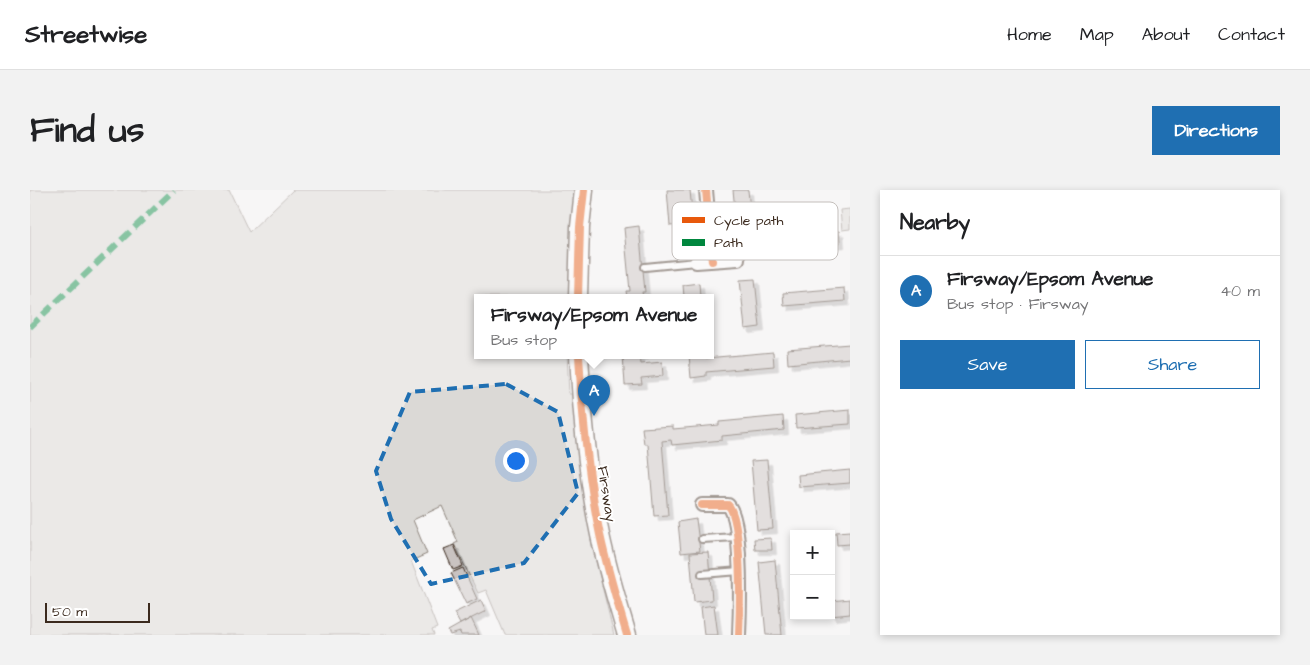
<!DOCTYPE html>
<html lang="en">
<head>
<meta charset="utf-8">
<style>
	body { margin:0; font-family:"Architects Daughter",sans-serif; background:#f2f2f2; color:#202124 }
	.controls { position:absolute; right:15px; bottom:15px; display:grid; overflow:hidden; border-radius:0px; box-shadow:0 2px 8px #0003 }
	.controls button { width:45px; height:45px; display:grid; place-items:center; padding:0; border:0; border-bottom:1px solid #e0e0e0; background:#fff; color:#202124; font:25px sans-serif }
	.scale { position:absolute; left:15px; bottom:12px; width:105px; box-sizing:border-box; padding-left:5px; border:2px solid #3b2a1e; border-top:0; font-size:14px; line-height:18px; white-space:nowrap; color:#3b2a1e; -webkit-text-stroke:4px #fff; paint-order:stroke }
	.you { position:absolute; left:485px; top:270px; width:18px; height:18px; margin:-12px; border:4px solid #fff; border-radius:50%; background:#1a73e8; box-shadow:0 0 0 8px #1a73e833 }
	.badge { display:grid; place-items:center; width:32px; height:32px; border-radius:50%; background:#1f6fb2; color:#fff; font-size:16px; font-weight:700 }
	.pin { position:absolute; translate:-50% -41px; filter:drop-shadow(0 1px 2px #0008) }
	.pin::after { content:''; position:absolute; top:26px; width:18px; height:15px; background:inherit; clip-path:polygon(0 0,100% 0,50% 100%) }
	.popup { position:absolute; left:444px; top:104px; width:240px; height:65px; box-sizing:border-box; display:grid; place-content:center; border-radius:0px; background:#fff; filter:drop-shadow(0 1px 4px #0005); font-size:16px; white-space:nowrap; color:#757577 }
	.popup b { font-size:19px; color:#202124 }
	.popup::after { content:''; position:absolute; left:50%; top:100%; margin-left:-10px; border:10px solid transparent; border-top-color:#fff }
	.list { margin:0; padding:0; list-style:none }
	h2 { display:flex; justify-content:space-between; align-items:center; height:65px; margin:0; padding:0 20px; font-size:21px }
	h2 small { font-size:16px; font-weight:400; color:#757577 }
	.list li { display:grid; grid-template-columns:32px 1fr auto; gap:15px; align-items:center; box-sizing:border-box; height:70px; padding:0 20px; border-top:1px solid #e0e0e0 }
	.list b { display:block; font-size:19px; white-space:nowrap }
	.list p { margin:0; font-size:16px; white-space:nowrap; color:#757577 }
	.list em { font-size:16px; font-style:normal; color:#757577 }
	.actions { display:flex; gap:10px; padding:15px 20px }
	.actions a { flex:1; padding:11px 0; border:1px solid #1f6fb2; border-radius:0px; text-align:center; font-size:18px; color:#1f6fb2 }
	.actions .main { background:#1f6fb2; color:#fff }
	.map { position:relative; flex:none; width:820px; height:445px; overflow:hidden; border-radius:0px }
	header { display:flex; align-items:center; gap:30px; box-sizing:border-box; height:70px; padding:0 25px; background:#fff; border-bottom:1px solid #e0e0e0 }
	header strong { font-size:24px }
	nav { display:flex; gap:28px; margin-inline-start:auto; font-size:18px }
	.intro { display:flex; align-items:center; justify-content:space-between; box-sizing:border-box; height:120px; padding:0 30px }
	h1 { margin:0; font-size:35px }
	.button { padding:12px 22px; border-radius:0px; background:#1f6fb2; color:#fff; font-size:18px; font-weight:700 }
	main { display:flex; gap:30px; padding:0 30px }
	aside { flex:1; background:#fff; border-radius:0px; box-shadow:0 2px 8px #0003 }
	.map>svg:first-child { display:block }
</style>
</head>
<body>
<header>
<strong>Streetwise</strong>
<nav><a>Home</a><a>Map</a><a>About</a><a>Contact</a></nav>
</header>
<div class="intro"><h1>Find us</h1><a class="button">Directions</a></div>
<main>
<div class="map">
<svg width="820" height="445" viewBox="0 0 820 445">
	<defs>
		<filter id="shadow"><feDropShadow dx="4.5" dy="4.5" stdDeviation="0" flood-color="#0004"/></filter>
	</defs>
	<rect width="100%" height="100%" fill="#f7f6f6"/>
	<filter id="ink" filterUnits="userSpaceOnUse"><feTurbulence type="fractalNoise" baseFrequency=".02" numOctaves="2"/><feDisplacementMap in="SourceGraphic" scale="10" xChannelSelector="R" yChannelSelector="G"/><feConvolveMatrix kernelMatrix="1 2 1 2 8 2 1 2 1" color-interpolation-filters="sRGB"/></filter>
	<g filter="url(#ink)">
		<path fill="#dbd9d6" stroke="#8b827a" d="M0,0H199L219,42L263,0H546L541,107H448V165H537L539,204H544L549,268L562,355L584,445H475L456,400L448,403L424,354L428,352L412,316L383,330L397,364L381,371L407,438L402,440L404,445H0Z
			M820,19V39L812,40L810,20Z"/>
		<path fill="#c9c3c1" stroke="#3b2a1e" filter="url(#shadow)" d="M637,0H660L663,34L640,36Z
			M703,0H718L722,39L707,40Z
			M609,36L615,102H612L613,107H597L596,101H600L594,38Z
			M809,41L810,53L749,59L748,46Z
			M725,89L730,137L715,139L710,90Z
			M669,93L670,107H654L653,95Z
			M814,98L815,111L754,116L753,103Z
			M820,154V168L758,174L757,159Z
			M743,162L744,176L676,182V186L661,188L659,165H675L676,168Z
			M593,165H614H610L611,174L632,172L633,186L611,188L612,194L595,195Z
			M820,220V234L766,238L765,225Z
			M753,226L754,240L692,246V250L642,255L641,250L632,251L638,325L624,326L618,254H614L612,238L643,236V239L689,235V232Z
			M737,270L743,339L727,340L721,271Z
			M820,280V293L769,297L768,285Z
			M666,329L670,361L651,363L648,332Z
			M820,341V354L807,355L806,342Z
			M741,348L742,360H725L724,349Z
			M424,355L433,376L423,380L414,359Z
			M678,362L682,410L664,412L660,363Z
			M745,370L752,445H736L729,372Z
			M433,378L447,409L436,414L421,383Z
			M820,409V424L801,426V411Z
			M451,410L456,421L430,434L424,423Z
			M684,415L688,445H674L671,417Z
			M441,428L449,445H431L430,442L420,445L418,441Z"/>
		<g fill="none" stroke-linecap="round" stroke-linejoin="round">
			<defs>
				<path id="lane" d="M615,77L666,72
					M672,349L706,347
					M672,384L710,381"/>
				<path id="street" d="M676,0L682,71
					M666,72L708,69
					M672,315H698C713,330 710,421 709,445"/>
				<path id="secondary" d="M548,107L550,37L554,0
					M549,165C552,221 557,279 568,335C575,372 586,408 597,445"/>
			</defs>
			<use href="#lane" stroke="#3b2a1e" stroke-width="10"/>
			<use href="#street" stroke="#3b2a1e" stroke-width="16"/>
			<use href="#secondary" stroke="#3b2a1e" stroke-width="21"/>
			<use href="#lane" stroke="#fff" stroke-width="6"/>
			<use href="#street" stroke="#fff" stroke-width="12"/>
			<use href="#secondary" stroke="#fff" stroke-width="18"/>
			<path stroke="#00873e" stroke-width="6" stroke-dasharray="12 6" stroke-linecap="butt" d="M713,55L735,54
				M0,137L144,0"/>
			<defs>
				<path id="cycleway" d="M676,0L682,71
					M548,107L550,37L554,0
					M549,165C552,221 557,279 568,335C575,372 586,408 597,445
					M672,315H698C713,330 710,421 709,445"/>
			</defs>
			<use href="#cycleway" stroke="#fff" stroke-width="11"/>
			<use href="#cycleway" stroke="#e8590c" stroke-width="8"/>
		</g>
	</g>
	<path d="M0 0H820V445H0ZM476,194L528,222L548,303L494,373L401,394L361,329L346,281L380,202Z" fill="#f7f6f6" fill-opacity=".55" fill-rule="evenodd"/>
	<path fill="none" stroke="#1f6fb2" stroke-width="4" stroke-dasharray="10 6" stroke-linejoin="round" d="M476,194L528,222L548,303L494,373L401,394L361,329L346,281L380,202Z"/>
	<g text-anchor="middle" stroke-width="4" stroke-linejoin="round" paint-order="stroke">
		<g font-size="15" fill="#3b2a1e" stroke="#fff">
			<text transform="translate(577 304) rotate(81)" y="5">Firsway</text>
		</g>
	</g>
	<rect x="642" y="12" width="166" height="58" rx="8" fill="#fff" stroke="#c4bfbc" stroke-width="1"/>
	<rect x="652" y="27" width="23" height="6" fill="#e8590c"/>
	<rect x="652" y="49" width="23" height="7" fill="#00873e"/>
	<g font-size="14" fill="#3b2a1e">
		<text x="684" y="35">Cycle path</text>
		<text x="684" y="57">Path</text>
	</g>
</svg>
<div class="controls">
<button>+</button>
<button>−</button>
</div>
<div class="scale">50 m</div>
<div class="you"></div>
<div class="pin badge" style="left:564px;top:226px">A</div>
<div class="popup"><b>Firsway/Epsom Avenue</b>Bus stop</div>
</div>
<aside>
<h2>Nearby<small></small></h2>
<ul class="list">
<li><span class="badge">A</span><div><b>Firsway/Epsom Avenue</b><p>Bus stop · Firsway</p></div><em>40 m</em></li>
</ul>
<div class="actions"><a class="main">Save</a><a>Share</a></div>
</aside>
</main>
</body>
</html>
